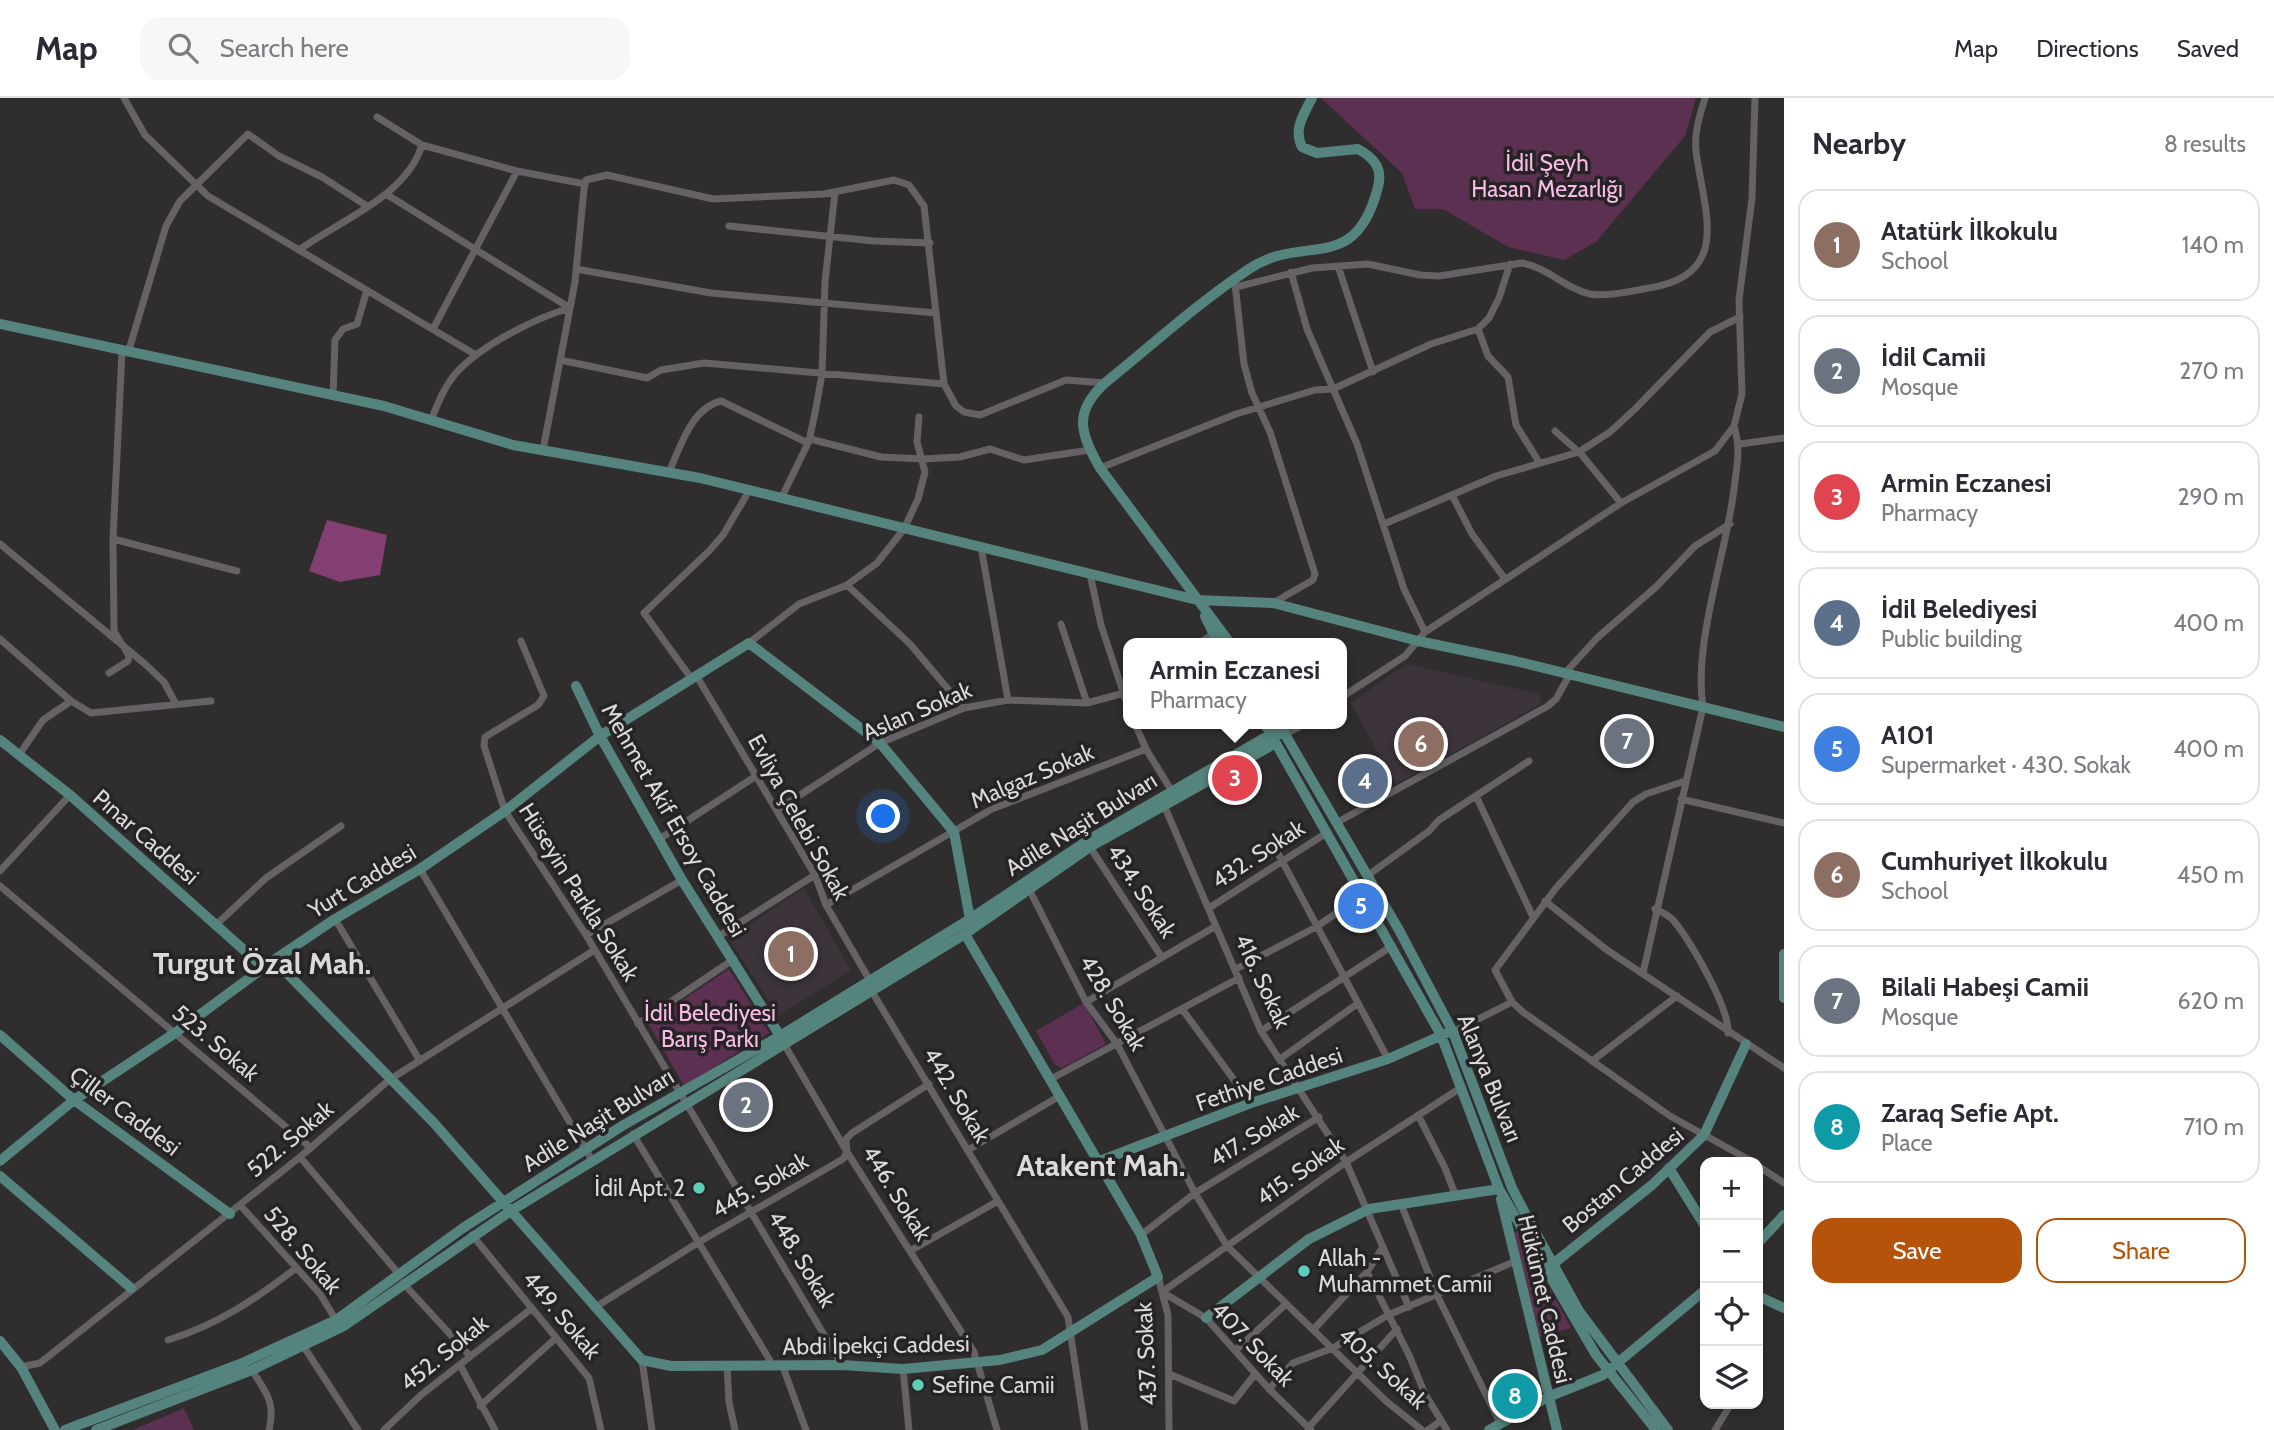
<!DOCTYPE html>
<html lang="en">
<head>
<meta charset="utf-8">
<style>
	body { margin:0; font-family:Cabin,sans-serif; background:#f7f7f7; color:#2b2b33 }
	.controls { position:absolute; right:21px; bottom:21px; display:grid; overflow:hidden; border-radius:14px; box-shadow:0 4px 10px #0003 }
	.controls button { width:63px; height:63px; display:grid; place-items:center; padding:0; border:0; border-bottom:2px solid #e1e1e2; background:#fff; color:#2b2b33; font:35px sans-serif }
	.you { position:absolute; left:884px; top:719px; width:24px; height:24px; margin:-18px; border:5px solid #fff; border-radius:50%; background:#1a73e8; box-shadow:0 0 0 10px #1a73e833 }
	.badge { display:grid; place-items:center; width:46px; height:46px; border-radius:50%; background:#b45309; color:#fff; font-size:23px; font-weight:700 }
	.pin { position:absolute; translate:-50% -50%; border:4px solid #fff; box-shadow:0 2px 7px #0006 }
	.popup { position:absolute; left:1123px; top:540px; width:224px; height:91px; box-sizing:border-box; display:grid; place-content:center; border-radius:14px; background:#fff; filter:drop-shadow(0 2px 5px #0005); font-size:23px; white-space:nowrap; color:#7c7c81 }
	.popup b { font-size:26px; color:#2b2b33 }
	.popup::after { content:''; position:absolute; left:50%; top:100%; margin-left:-14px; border:14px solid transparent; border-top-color:#fff }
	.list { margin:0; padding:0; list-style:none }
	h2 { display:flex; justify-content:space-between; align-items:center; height:91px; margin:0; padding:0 28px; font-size:30px }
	h2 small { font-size:23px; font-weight:400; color:#7c7c81 }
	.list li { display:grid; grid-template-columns:46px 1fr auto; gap:21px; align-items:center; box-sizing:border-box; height:112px; margin:0 14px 14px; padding:0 14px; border:2px solid #e1e1e2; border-radius:21px }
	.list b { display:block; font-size:26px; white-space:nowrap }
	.list p { margin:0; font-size:23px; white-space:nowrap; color:#7c7c81 }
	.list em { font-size:23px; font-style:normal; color:#7c7c81 }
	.actions { display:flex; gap:14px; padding:21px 28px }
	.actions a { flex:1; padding:16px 0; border:2px solid #b45309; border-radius:21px; text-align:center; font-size:24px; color:#b45309 }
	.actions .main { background:#b45309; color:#fff }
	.icon { flex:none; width:38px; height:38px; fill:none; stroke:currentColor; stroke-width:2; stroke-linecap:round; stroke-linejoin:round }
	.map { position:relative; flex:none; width:1784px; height:1332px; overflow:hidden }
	header { display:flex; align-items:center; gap:42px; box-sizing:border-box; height:98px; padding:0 35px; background:#fff; border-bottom:2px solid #e1e1e2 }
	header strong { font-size:33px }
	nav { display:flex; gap:38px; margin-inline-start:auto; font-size:24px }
	.search { width:490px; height:63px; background:#f7f7f7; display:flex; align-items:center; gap:18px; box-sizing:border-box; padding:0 24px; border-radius:21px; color:#7c7c81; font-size:26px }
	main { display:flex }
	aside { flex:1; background:#fff }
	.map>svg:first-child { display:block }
</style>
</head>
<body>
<header>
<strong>Map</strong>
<div class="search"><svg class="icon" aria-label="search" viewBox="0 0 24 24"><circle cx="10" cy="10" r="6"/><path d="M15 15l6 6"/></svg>Search here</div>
<nav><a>Map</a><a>Directions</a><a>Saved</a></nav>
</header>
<main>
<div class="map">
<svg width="1784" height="1332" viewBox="0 0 1784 1332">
	<rect width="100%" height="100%" fill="#2f2d2e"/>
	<path fill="#3c343a" d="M1407,566L1539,596L1541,606L1396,686L1350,605Z
		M804,790L851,872L778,918L729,840Z"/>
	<path fill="#5c3051" d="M1321,0H1696L1685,38L1596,144L1564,162L1508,149L1443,111H1415L1402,75Z
		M729,871L769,935L684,988L648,925Z
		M1084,905L1106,946L1062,970L1055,967L1036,933Z
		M1518,1132L1571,1230L1540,1239L1514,1135Z
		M184,1310L194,1332H133Z"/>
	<path fill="#833e72" d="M327,422L387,437L380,477L340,484L309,473Z"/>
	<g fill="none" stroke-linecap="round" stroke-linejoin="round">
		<path stroke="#656164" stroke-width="7" d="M124,0L145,37L208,98L476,257
			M377,19L422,47L517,73L585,86
			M386,96L570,210
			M729,128L874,143L930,145
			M299,152C340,122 406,99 422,47
			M1338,168L1373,274
			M576,171L711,195L936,215
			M1291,174L1307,231L1357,346L1404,491L1425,534
			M1235,186L1244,266L1252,295L1270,334L1315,476L1313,482L1273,505
			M1236,189L1312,170L1368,166L1420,177L1439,178L1522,165C1547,169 1566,191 1590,196C1609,199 1631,193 1649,190C1734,177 1703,111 1696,53C1694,34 1700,17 1705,0
			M433,231L517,73
			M1478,231L1488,258L1508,279L1516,327L1539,364
			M128,255L166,128L180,103L248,36L279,58L322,79L367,108
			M560,262L647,280L661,272L704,265L944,286
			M333,298L335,242L343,231L357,226L367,192
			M431,322C438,305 445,287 457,274C482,247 535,220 570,210
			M1555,333L1581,356L1621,405
			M810,341L881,359L923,361L960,359L990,351L1024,362L1090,352
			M1740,346L1784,340
			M543,352L575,184L584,91L586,82L607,77L713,101L824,96L894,82L909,87L924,108L944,286L956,308L964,314L980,317L1066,282L1105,285
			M1100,370L1236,316L1315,292L1333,291L1431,246L1478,231L1489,220L1499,200L1510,166
			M669,374C680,350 691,310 721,303L808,345
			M1453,399L1472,436L1505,481
			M781,401L809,343L816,310L822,276L825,184L835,94
			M1384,426L1496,378L1579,354L1610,334L1635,311L1710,234L1740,219
			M113,441L237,473
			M0,446L145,566L164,584L176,606
			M981,449L1008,602
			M1090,476L1101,527L1128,609
			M847,487L910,546L964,610
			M1061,526L1087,605
			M0,541L71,603L91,615L211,603
			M521,543L544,598L538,607L485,639L484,648L505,713L586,837L842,1267
			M749,545L799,506L847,487L877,465L904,431L918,401L925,374L917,344L919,319
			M1200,545L1213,536
			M109,575L128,563L129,558L114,533L113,441L122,253
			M1565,575L1597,540L1657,488L1695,448L1730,426
			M696,577L815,777L826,807L869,881
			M691,580L644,515L709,453L723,437L749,393
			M1342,599L1405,558L1425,534L1509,479L1621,405L1715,353L1734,328L1742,296L1739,202L1752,100L1755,0
			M1135,626L1146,651L1173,695
			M1284,637L1305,626
			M19,657L43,622L71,603
			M1685,683L1646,696L1633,704L1556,790L1495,872L1512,904L1523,914L1670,1018L1753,1064
			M1476,698L1533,819
			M1681,701L1784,725
			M1163,705L1261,933L1346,1064L1409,1209
			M777,712L880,645L964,610L1008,602L1087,605L1128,594
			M1336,725L1548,608L1556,601L1570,576
			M661,740L756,678
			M1273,746L1388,961
			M1090,749L1161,858
			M420,771L592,1062
			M0,773L70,697
			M1367,778L1429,733L1439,722L1529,663
			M0,788L311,1050
			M1029,791L1086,904L1117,946L1195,1095L1227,1148L1386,1303L1422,1332
			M1545,803L1607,852L1784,970
			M826,807L992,711L1146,651
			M1209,810L1328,734
			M1655,811C1662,814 1669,817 1674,823C1690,843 1730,910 1728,935
			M335,821L420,963
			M217,826L266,780L341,728
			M586,837L682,782
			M719,838L815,777
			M1236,871L1316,829L1363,797
			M1643,875L1703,609C1693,545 1726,457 1734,391C1737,368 1741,350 1734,328
			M871,892L1068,1219L1085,1332
			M1086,904L1216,828
			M1182,911L1251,1005
			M638,926L734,861
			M1261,933L1392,848
			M1453,934L1512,904
			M784,946L847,1054L974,1254L997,1332
			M1280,961L1357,906
			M1592,963L1677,898
			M1049,982L1239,880
			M1418,1017L1445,1070L1455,1096
			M633,1036L774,1269
			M968,1052L1058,999
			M300,1059L398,1175
			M1758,1068L1784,1085
			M1401,1106L1437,1197L1500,1325
			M240,1107L320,1196L336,1222
			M472,1137L589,1280L601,1332
			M1141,1137L1195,1095L1319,1019
			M910,1153L998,1103
			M1367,1174L1409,1257L1425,1296L1447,1332
			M1158,1179L1168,1217L1169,1332
			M403,1185L470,1258
			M594,1210L699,1144L843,1061L847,1054L846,1041L852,1035L929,986
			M1313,1232L1367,1174L1383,1149
			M168,1242C217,1227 256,1201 296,1170
			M304,1249L358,1332
			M1236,1252L1286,1206
			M642,1262L652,1332
			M460,1267L495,1332
			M727,1268L729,1304L735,1332
			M21,1269L40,1265L300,1059L389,982L593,853
			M783,1269L806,1332
			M903,1271L909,1332
			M252,1272C266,1295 276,1304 269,1332
			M1169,1276L1234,1303L1255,1276
			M1269,1291L1293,1265L1333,1250L1388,1217L1516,1163
			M480,1308L556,1240
			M1308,1330L1397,1231
			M384,1332L421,1297L531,1211
			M1311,1332L1269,1291L1206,1220L1162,1194L1346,1064L1462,989
			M1428,1332L1441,1323
			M1715,1332L1731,1306"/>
		<path stroke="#55837d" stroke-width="10" d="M0,226L384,308L513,347L700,380L1197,502L1273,505L1418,543L1515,563L1784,629
			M1205,518L1218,545
			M1230,545L1100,370C1080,335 1073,314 1105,285C1152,247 1198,205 1249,171C1304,134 1355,179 1378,89C1383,70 1374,60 1358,51L1317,55L1302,49C1293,31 1304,16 1312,0
			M576,588L600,638L682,782L782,941
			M1265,626L1441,937L1499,1091L1596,1257L1656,1332
			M1279,626L1399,832L1453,934L1512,1090L1526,1117L1579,1213L1668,1332
			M0,642L70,697L263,869
			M1784,856V900
			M274,862L434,1025L642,1262L671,1268L842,1267L903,1271L1000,1262L1042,1252L1158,1179L1141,1137L965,836
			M0,937L74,1002L230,1116
			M0,1063L74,1002L175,935L274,862L335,821L420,771L505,713L600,638L749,545L880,645L954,734L970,821
			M1097,1064L1251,1005L1388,961L1447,935
			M1669,1070L1705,1128
			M0,1078L131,1190
			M1501,1101L1557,1332
			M1758,1145L1784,1117
			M1553,1166L1652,1087L1704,1037L1746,946
			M1758,1198L1784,1210
			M1206,1220L1309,1141L1369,1111L1499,1091
			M0,1243L21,1269L55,1332
			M65,1332L240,1266L336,1222L463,1130L622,1028L780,938L970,821L1090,741L1271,636H1285
			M96,1332L252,1272L344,1228L509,1114L965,836L1090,749L1276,645
			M1489,1332L1548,1299L1603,1277L1705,1192"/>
	</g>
	<g fill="#5eceb8" stroke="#262325" stroke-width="2.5">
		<circle cx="699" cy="1090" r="7"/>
		<circle cx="1304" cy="1173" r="7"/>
		<circle cx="918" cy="1287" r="7"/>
	</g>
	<g text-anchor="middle" stroke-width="7" stroke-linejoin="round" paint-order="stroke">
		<g font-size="23" fill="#f7bbe6" stroke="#262325">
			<text x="1547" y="73">İdil Şeyh<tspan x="1547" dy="26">Hasan Mezarlığı</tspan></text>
			<text x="710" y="923">İdil Belediyesi<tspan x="710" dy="26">Barış Parkı</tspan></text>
		</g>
		<g font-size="23" fill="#dbd9db" stroke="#262325">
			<text transform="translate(917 613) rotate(-23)" y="8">Aslan Sokak</text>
			<text transform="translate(1032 678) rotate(-23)" y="8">Malgaz Sokak</text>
			<text transform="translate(799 719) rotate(61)" y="8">Evliya Çelebi Sokak</text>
			<text transform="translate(674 722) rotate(60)" y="8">Mehmet Akif Ersoy Caddesi</text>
			<text transform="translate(1081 726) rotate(-32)" y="8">Adile Naşit Bulvarı</text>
			<text transform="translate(146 739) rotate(41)" y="8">Pınar Caddesi</text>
			<text transform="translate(1258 756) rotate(-33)" y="8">432. Sokak</text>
			<text transform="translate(362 783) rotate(-31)" y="8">Yurt Caddesi</text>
			<text transform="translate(1142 793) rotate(57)" y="8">434. Sokak</text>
			<text transform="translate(579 794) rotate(58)" y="8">Hüseyin Parkla Sokak</text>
			<text transform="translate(1263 883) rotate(65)" y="8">416. Sokak</text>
			<text transform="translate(1113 905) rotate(59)" y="8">428. Sokak</text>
			<text transform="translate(216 945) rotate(40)" y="8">523. Sokak</text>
			<text transform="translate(1490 980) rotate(68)" y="8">Alanya Bulvarı</text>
			<text transform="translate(1269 981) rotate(-19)" y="8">Fethiye Caddesi</text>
			<text transform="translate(957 997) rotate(59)" y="8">442. Sokak</text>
			<text transform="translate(125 1013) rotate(37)" y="8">Çiller Caddesi</text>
			<text transform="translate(598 1022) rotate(-32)" y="8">Adile Naşit Bulvarı</text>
			<text transform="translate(1254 1037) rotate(-31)" y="8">417. Sokak</text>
			<text transform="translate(290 1041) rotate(-40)" y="8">522. Sokak</text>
			<text transform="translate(1300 1073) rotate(-35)" y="8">415. Sokak</text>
			<text transform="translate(1623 1082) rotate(-40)" y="8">Bostan Caddesi</text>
			<text transform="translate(760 1087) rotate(-30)" y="8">445. Sokak</text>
			<text transform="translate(897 1095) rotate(58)" y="8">446. Sokak</text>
			<text transform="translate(303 1152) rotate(50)" y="8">528. Sokak</text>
			<text transform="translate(802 1161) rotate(59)" y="8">448. Sokak</text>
			<text transform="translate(1545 1201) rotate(77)" y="8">Hükümet Caddesi</text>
			<text transform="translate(562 1217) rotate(50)" y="8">449. Sokak</text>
			<text transform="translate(1253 1246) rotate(46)" y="8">407. Sokak</text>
			<text transform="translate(876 1247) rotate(-1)" y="8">Abdi İpekçi Caddesi</text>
			<text transform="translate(444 1255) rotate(-39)" y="8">452. Sokak</text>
			<text transform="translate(1146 1256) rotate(-93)" y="8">437. Sokak</text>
			<text transform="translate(1383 1270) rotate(42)" y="8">405. Sokak</text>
		</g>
		<g font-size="23" fill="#dbd9db" stroke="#262325" text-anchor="start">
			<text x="685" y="1098" text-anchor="end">İdil Apt. 2</text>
			<text x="1318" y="1168">Allah -<tspan x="1318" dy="26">Muhammet Camii</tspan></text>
			<text x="932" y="1295">Sefine Camii</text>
		</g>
		<g font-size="30" font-weight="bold" fill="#dbd9db" stroke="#262325">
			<text x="262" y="876">Turgut Özal Mah.</text>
			<text x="1101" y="1078">Atakent Mah.</text>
		</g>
	</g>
</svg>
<div class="controls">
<button>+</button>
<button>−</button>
<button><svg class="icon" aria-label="locate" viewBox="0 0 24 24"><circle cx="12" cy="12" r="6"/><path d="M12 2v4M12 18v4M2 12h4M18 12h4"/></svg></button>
<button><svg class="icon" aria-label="layers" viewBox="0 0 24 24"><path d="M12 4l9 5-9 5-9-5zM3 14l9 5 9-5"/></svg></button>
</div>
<div class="you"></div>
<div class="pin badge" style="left:791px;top:856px;background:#8d6e63">1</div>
<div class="pin badge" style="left:746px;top:1007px;background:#6b7280">2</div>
<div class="pin badge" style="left:1235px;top:680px;background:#e0444e">3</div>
<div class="popup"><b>Armin Eczanesi</b>Pharmacy</div>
<div class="pin badge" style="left:1365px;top:683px;background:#5c6f8a">4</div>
<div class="pin badge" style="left:1361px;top:808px;background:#3f7fe0">5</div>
<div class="pin badge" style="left:1421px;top:646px;background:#8d6e63">6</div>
<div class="pin badge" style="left:1627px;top:643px;background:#6b7280">7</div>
<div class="pin badge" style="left:1515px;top:1298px;background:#0f9aa8">8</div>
</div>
<aside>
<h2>Nearby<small>8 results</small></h2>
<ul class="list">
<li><span class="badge" style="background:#8d6e63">1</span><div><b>Atatürk İlkokulu</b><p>School</p></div><em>140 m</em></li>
<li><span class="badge" style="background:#6b7280">2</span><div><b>İdil Camii</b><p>Mosque</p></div><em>270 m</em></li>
<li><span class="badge" style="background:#e0444e">3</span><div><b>Armin Eczanesi</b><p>Pharmacy</p></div><em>290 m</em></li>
<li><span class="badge" style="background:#5c6f8a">4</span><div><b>İdil Belediyesi</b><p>Public building</p></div><em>400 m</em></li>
<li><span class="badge" style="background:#3f7fe0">5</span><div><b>A101</b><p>Supermarket · 430. Sokak</p></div><em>400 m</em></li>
<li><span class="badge" style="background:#8d6e63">6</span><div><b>Cumhuriyet İlkokulu</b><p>School</p></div><em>450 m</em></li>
<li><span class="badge" style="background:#6b7280">7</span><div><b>Bilali Habeşi Camii</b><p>Mosque</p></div><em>620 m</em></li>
<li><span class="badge" style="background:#0f9aa8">8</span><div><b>Zaraq Sefie Apt.</b><p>Place</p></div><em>710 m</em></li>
</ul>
<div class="actions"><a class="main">Save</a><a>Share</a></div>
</aside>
</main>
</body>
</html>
